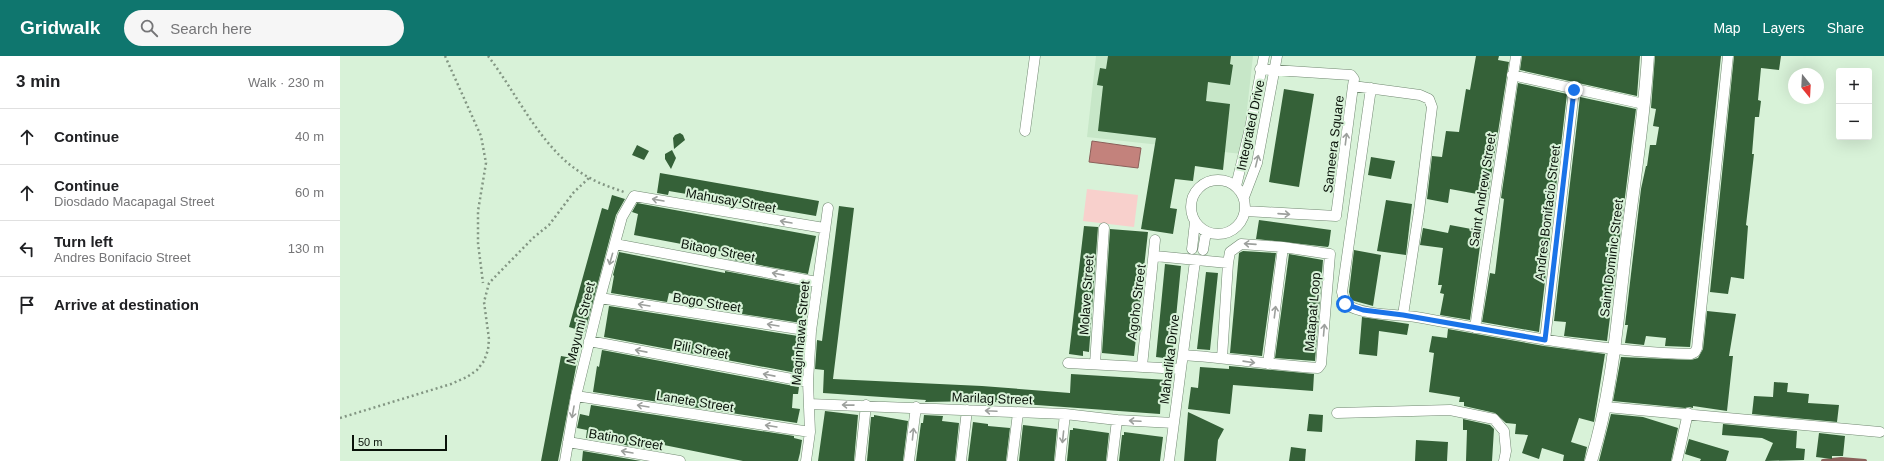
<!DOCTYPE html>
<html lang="en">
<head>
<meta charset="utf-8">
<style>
	body { margin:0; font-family:Arial,sans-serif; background:#f6f6f6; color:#202124 }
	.controls { position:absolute; right:12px; top:12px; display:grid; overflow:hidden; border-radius:4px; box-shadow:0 4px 16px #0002 }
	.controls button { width:36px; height:36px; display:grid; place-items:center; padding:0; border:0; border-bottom:1px solid #e0e0e0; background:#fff; color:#202124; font:20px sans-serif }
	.compass { position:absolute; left:1448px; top:12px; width:36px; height:36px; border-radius:50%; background:#fff; box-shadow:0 4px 16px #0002; rotate:162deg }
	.scale { position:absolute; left:12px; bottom:10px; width:95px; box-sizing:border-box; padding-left:4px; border:2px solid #091209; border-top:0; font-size:11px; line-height:14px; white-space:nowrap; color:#091209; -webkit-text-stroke:3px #d8f2d8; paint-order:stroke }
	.stop { position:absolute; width:12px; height:12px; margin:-9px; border:3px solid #1a73e8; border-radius:50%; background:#fff }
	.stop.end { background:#1a73e8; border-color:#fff; box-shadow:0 1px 4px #0008 }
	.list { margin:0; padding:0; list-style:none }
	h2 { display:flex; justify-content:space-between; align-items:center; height:52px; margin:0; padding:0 16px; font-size:17px }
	h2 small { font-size:13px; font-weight:400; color:#757577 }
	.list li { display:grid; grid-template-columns:26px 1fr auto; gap:12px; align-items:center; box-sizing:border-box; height:56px; padding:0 16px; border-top:1px solid #e0e0e0 }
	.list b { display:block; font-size:15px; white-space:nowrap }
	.list p { margin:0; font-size:13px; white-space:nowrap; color:#757577 }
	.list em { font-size:13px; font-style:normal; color:#757577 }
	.icon { flex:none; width:22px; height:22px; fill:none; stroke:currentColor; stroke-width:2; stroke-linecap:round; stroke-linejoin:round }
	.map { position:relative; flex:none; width:1544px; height:405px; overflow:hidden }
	header { display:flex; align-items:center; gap:24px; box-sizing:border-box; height:56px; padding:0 20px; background:#0f766e; color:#fff }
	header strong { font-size:19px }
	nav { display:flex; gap:22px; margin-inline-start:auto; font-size:14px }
	.search { width:280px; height:36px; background:#f6f6f6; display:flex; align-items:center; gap:10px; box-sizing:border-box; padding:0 14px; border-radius:22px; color:#757577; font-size:15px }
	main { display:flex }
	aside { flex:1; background:#fff }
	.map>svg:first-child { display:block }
</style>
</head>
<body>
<header>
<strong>Gridwalk</strong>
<div class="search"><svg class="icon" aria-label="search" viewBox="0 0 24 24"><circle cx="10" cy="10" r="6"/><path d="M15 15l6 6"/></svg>Search here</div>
<nav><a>Map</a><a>Layers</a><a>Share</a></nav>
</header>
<main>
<aside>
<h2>3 min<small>Walk · 230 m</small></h2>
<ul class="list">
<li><svg class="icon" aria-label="ahead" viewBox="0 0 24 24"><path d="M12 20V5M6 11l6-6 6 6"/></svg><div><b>Continue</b></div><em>40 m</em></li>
<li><svg class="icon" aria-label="ahead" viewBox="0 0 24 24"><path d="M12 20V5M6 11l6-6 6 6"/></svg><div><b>Continue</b><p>Diosdado Macapagal Street</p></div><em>60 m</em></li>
<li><svg class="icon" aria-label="left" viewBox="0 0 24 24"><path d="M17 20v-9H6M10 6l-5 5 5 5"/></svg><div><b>Turn left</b><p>Andres Bonifacio Street</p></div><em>130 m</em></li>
<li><svg class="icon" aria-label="arrive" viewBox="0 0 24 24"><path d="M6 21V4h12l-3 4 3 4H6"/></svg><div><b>Arrive at destination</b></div></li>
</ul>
</aside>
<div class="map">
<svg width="1544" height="405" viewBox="0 0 1544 405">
	<rect width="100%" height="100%" fill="#d8f2d8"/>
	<path fill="#c7e7c8" d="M756,0H913L902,98L747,81Z"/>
	<path fill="#f8d0cc" d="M747,133L798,139L794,171L743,165Z"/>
	<path fill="#c3827c" stroke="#8b605a" d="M752,85L801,92L798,112L749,106Z"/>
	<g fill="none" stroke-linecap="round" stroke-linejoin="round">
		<path stroke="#8b605a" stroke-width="4" d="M1483,405L1501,403L1525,405"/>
	</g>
	<path fill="#356138" d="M768,0H891L890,8L893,9L890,29L868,26L866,45L890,48L883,114L855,110L853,125L835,123L830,152L837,153L833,178L801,173L816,82L758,75L763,30L757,29L760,12L766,13Z
		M1136,0H1159L1158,4L1169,6L1148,140L1110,133L1108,147L1087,143L1092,100L1102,101L1106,75L1119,76L1126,33L1130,34Z
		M1182,0H1300L1297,40L1180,14Z
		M1315,0H1381L1350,291L1325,290L1326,282L1306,280L1304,289L1285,287L1288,269H1285L1301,133L1306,110H1307L1310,89H1316L1319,71L1313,70L1316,53L1311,52Z
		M1394,0H1441L1439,14L1421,12L1418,44L1421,45L1419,61H1415L1412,98H1414L1406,169L1408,170L1404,223L1391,221L1388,238L1370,236Z
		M1178,27L1227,38L1199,276L1142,266L1150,217L1155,218L1164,143L1161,142Z
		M944,33L974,38L959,131L929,126Z
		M1240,41L1296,53L1267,285L1224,280L1226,266L1214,265Z
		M340,77L343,79L345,84L334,93L333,82L335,79Z
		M297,89L309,95L304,104L292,99Z
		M332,94L336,102L331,113L325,103V98Z
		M1031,101L1055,105L1051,123L1028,119Z
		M320,117L479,145L476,160L329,135L328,139L317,137Z
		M272,139L285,143L276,159L245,276L229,271L262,152L268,154Z
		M1046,144L1072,148L1066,199L1037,195Z
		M297,147L476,180L468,218L388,203L389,197L294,179L298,158L292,156Z
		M499,150L514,152L493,323L642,330L730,337L731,318L828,324L827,338H821L820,358L641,345L585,346L586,344L483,337L484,314L475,313L477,284L482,285Z
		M919,164L991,174L989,189L988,191L916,183Z
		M1110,169L1142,175L1130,264L1100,259L1104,238L1100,237L1102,229H1098L1103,192L1080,189L1083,172L1108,177Z
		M744,170L758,171L749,296L743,295V300L729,298Z
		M770,173L808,176L794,300L762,297Z
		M1014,194L1041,199L1033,250L1011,244L1009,236Z
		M903,195L936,197L922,300L890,297L899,197Z
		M279,196L385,217V215L469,231L461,267L402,258L403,253L329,237L327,246L271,237L274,220L273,219Z
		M949,198L983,204L975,305L935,302Z
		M825,208L841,210L832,303L816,301Z
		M866,216L878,217L870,294L857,293Z
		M269,250L458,280L464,282L462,318L264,281Z
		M1367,255L1396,258L1389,300H1393L1387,355L1353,350V352L1349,351L1345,352L1273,345L1281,301L1351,304L1358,302L1363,293Z
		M1022,261L1069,268L1067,279L1039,275L1037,300L1019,298Z
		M1108,273L1204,290L1265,298L1254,366L1239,362L1231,386L1247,391L1244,405H1223L1224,399L1202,392L1199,403L1182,397L1188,379L1175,378L1176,368L1166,367L1155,357L1124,350V346H1119L1120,341L1089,336L1094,297L1089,296L1092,280L1107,282Z
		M262,294L459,331L458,338H453L452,352L460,353L457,367L253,336L257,310L259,311Z
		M221,300L238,303L236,311L218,405H201Z
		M889,310L974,318L973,335L893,329L890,358L848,353L851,331L858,332L860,311L889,313Z
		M1434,326L1448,327L1447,336L1469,338L1468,347L1499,349L1497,366L1412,358L1414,340L1433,341Z
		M251,349L454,380V382L462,384L460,397L458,405H403L314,387L313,394L246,382L247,374L237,372L240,358L249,360Z
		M485,355L518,359L514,405H478Z
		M848,356L884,373L878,384L876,405H844Z
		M969,358L983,359L982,376L967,375Z
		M1271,358L1303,361L1338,372L1331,405H1259Z
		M534,359L568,365L563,405H527L531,361H534Z
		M584,359L603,360L602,365L619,367L615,405H576L581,367H583Z
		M1123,363L1150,369L1154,373L1152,405H1126L1127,374H1123Z
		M633,366L648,368V370L670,372L666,405H628Z
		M1383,368L1457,375L1456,392L1465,393L1464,404L1425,405L1433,387L1422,382L1382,379Z
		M683,369L717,373L714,405H679Z
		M733,372L769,377L766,405H727L730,374H733Z
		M784,376L823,381L820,405H779L782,379H784Z
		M1479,377L1505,380L1503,400H1492V403L1476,401Z
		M1349,383L1389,395L1386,405H1360L1361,403L1345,398Z
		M1076,384L1108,386L1107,405H1075Z
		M951,391L966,393L965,405H949Z
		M243,395L301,405H242Z"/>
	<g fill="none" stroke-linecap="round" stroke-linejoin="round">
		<defs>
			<path id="minor" d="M1172,19L1304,48
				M1013,30L1080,39L1089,43L1092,51L1079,155L1063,259
				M1031,32L1002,236L1005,248C1025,260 1054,258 1076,261C1167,277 1258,296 1351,298L1355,296L1357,292L1388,0
				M685,75L695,0
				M851 151a27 27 0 1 1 54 0a27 27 0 1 1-54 0Z
				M896,130L910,72L924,0
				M904,141L917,107L937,0
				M905,155L996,160L1013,30L1014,23L1011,19L920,13
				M275,188L477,226
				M852,193L855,166
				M863,194L866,176
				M815,200L888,207
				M260,242L471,275
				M1135,272L1176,0
				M1205,284L1234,34
				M249,285L468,326
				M843,299C888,302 933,309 978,312L981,308L990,198L943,191L901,188L890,196L888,207L882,302
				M728,307L841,313
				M755,308L764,172
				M928,308L943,191
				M802,310L815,184
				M236,340L470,376
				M469,348L725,358L777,364L834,367
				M1266,351L1540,376
				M997,357L1110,354L1154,363L1164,375L1166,395L1164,405
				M228,386L340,405
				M225,405L236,340L260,242L282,161L294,140L484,172
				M466,405L470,376L468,326L471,275L488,152
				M520,405L526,349
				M569,405L576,351
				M621,405L627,354
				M672,405L678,357
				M720,405L725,358
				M772,405L777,364
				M829,405L855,205
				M1337,405L1348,357"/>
			<path id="tertiary" d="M1251,405C1272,338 1277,268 1285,199C1293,133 1304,66 1308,0"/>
		</defs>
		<use href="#minor" stroke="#718871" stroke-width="11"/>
		<use href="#tertiary" stroke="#718871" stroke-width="13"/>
		<path stroke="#839683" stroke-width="2.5" stroke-dasharray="2 3" stroke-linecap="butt" d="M105,0L141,80L146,107L138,155V187L143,227
			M148,0C179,40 203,98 250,122C260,128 273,132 284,136
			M0,362L111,328L127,321L137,314L144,305L148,294L149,283L144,246L149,227L193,182L209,169L234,136L249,122"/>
		<use href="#minor" stroke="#fff" stroke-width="10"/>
		<use href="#tertiary" stroke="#fff" stroke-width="12"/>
	</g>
	<defs><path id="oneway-shaft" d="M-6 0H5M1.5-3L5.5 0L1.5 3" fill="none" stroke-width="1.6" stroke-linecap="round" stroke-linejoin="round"/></defs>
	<g stroke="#9da09d">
		<use href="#oneway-shaft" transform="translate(1006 83) rotate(-83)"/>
		<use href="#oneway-shaft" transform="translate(917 105) rotate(-76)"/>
		<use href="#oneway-shaft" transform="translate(318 144) rotate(-170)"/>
		<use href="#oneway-shaft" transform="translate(944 158) rotate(4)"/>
		<use href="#oneway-shaft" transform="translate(446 166) rotate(-170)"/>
		<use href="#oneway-shaft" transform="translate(910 188) rotate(-176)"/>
		<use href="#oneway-shaft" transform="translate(271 203) rotate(106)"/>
		<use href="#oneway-shaft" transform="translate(438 218) rotate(-169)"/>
		<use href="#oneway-shaft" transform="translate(304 249) rotate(-171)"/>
		<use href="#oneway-shaft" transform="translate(935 256) rotate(-83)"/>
		<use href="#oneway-shaft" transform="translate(433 269) rotate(-171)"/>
		<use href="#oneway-shaft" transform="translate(984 274) rotate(-85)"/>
		<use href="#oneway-shaft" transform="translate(301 295) rotate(-169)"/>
		<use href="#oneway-shaft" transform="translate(909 306) rotate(8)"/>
		<use href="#oneway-shaft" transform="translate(429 319) rotate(-169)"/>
		<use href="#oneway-shaft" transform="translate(508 349) rotate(-179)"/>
		<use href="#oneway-shaft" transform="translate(303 350) rotate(-171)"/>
		<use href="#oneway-shaft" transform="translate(651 355) rotate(-177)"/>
		<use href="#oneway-shaft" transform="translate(233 356) rotate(100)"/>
		<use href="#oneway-shaft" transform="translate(795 365) rotate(-177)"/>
		<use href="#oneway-shaft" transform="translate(431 370) rotate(-171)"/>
		<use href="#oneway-shaft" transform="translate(573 378) rotate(-84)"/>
		<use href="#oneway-shaft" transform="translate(723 381) rotate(96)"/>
		<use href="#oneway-shaft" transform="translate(287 396) rotate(-170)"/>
	</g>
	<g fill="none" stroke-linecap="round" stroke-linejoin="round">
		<path stroke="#1a73e8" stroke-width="5" d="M1005,248L1023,254L1063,259L1205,284L1234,34"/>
	</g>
	<g text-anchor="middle" stroke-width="4" stroke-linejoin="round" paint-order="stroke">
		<g font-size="13" fill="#091209" stroke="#d8f2d8">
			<text transform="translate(910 69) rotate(-78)" y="5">Integrated Drive</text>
			<text transform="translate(993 88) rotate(-83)" y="5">Sameera Square</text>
			<text transform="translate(1142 134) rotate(-81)" y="5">Saint Andrew Street</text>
			<text transform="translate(391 144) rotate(10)" y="5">Mahusay Street</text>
			<text transform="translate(1207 157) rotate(-83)" y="5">Andres Bonifacio Street</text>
			<text transform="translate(378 194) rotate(11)" y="5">Bitaog Street</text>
			<text transform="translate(1271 202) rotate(-83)" y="5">Saint Dominic Street</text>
			<text transform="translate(746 239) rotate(-86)" y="5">Molave Street</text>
			<text transform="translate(367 246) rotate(9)" y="5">Bogo Street</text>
			<text transform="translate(796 246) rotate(-83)" y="5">Agoho Street</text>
			<text transform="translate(972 256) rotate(-85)" y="5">Matapat Loop</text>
			<text transform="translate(240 267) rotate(-76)" y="5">Mayumi Street</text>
			<text transform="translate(460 277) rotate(-85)" y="5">Maginhawa Street</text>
			<text transform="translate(361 293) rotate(11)" y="5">Pili Street</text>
			<text transform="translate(829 303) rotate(-83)" y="5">Maharlika Drive</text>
			<text transform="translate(652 342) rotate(2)" y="5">Marilag Street</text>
			<text transform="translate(355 345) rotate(9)" y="5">Lanete Street</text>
			<text transform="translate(286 383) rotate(10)" y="5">Batino Street</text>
		</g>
	</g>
</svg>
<div class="controls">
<button>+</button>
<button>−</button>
</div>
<svg class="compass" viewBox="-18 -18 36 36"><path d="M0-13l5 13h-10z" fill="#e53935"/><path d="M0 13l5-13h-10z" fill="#757577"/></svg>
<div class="scale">50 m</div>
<div class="stop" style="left:1005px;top:248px"></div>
<div class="stop end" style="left:1234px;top:34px"></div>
</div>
</main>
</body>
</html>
